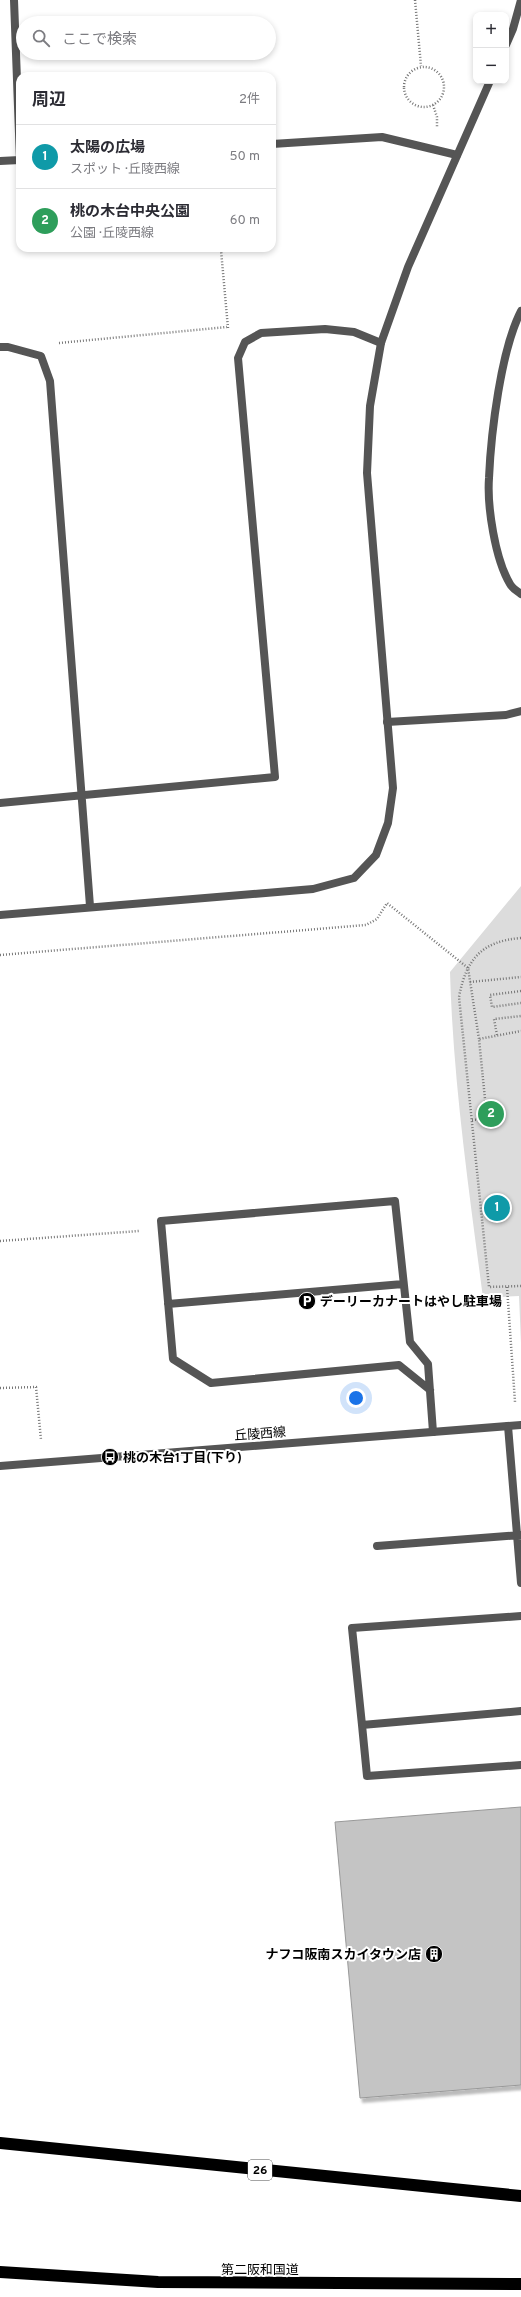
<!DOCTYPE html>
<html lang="ja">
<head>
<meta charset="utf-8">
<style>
	body { margin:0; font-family:Overpass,"Noto Sans JP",sans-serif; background:#f7f7f7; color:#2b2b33 }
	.controls { position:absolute; right:12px; top:12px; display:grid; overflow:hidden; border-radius:8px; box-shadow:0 2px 6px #0003 }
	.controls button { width:36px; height:36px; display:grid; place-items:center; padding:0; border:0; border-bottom:1px solid #e1e1e2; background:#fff; color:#2b2b33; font:20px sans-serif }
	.you { position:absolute; left:356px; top:1398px; width:14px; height:14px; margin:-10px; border:3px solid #fff; border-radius:50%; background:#1a73e8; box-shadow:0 0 0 6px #1a73e833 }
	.badge { display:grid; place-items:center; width:26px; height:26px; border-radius:50%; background:#2563eb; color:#fff; font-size:13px; font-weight:700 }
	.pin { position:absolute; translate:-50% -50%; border:2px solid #fff; box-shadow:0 1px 4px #0006 }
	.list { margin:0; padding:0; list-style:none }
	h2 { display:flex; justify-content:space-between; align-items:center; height:52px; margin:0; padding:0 16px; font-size:17px }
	h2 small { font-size:13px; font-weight:400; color:#7c7c81 }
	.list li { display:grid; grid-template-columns:26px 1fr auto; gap:12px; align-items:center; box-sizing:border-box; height:64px; padding:0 16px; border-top:1px solid #e1e1e2 }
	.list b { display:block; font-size:15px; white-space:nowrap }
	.list p { margin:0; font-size:13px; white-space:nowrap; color:#7c7c81 }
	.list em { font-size:13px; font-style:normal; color:#7c7c81 }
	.icon { flex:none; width:22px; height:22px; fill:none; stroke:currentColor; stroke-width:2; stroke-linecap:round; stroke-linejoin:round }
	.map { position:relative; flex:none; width:521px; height:2297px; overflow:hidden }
	.search { position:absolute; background:#fff; box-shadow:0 2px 6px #0003; left:16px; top:16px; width:260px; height:44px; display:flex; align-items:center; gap:10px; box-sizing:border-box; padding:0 14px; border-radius:22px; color:#7c7c81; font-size:15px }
	.panel { position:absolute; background:#fff; box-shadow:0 2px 6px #0003; left:16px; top:72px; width:260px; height:180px; border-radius:12px }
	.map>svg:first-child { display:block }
</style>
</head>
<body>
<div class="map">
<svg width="521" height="2297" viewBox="0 0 521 2297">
	<defs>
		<filter id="shadow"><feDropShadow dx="2.5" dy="4.5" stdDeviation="1" flood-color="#0004"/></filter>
	</defs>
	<rect width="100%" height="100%" fill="#fff"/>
	<path fill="#dcdcdc" d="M521,886V1343L519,1296L483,1298C469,1190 453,1081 450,972Z"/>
	<path fill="#c4c4c4" stroke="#999" filter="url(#shadow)" d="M521,1807V2085L360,2098L335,1822Z"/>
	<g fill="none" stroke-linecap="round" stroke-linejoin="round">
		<path stroke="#777" stroke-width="2.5" stroke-dasharray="1 2" stroke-linecap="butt" d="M415,0L421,66
			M404 87a20 20 0 1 1 40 0a20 20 0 1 1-40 0Z
			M433,105L437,117V127
			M228,328L221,250L235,248
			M59,343L227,327
			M521,938C482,941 466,959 459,997L489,1287L521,1286
			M0,955L366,925L377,919L387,903L468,968L479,1039
			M470,982L521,977
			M521,991L490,995L492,1007L521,1003
			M497,1035L494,1019L521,1016
			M472,1120L487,1119L479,1039L521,1031
			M0,1241L139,1231
			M507,1287L515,1402
			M0,1388L36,1387L41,1440"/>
		<path stroke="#555" stroke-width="8" d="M168,1304L403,1284
			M430,1390L399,1365L211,1383L173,1359L161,1221L395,1201L410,1342L428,1364L433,1432
			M508,1426L521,1583
			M377,1546L521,1535
			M521,1616L352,1628L362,1725L521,1711
			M362,1725L367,1776L521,1765"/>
		<path stroke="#555" stroke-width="8" d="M14,0L20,160
			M272,144L382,137L457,155
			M0,161L20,160
			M521,311C501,350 491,432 489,478C487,506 495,559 510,584C512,588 517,591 521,594
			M0,347H8L41,356L50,381L90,906
			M387,722L506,715L521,711
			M0,803L275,777L238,358L245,342L261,333L325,329L354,332L381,343"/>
		<path stroke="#555" stroke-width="8" d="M506,45L513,29L521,0
			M0,915L313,889L354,878L376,855L388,823L393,788L367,473L370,406L381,343L408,267L490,81
			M0,1466L521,1425"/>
		<path stroke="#000" stroke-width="12" d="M0,2143L521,2196
			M0,2272L158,2282L521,2284"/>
	</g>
	<defs>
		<symbol id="parking-disc" viewBox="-11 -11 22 22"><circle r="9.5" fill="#000" stroke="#fff"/><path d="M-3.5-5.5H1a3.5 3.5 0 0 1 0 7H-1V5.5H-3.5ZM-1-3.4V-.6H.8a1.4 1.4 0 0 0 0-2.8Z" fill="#fff"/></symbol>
		<symbol id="bus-disc" viewBox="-11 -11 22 22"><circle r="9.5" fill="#000" stroke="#fff"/><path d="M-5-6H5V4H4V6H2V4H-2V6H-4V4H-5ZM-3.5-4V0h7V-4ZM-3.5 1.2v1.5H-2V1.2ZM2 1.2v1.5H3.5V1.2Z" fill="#fff"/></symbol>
		<symbol id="building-disc" viewBox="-11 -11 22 22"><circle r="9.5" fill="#000" stroke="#fff"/><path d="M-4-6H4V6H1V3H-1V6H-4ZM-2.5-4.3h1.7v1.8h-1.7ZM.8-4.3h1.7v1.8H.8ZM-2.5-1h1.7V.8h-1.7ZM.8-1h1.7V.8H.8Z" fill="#fff"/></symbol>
	</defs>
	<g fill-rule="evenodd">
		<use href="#parking-disc" x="297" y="1291" width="20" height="20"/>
		<use href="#bus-disc" x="100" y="1447" width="20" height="20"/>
		<use href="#building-disc" x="424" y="1944" width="20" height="20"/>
	</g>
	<g text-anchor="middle" stroke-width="4" stroke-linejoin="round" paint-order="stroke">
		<rect fill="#fff" stroke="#4c4c4c" stroke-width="1" x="248" y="2160" width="24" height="20" rx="3"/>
		<g font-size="12" font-weight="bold" fill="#000">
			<text x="260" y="2174">26</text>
		</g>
		<g font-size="13" font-weight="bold" fill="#000" stroke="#fff" text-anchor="start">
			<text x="320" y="1306">デーリーカナートはやし駐車場</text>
			<text x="123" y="1462">桃の木台1丁目(下り)</text>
			<text x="421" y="1959" text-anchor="end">ナフコ阪南スカイタウン店</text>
		</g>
		<g font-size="13" fill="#000" stroke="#fff">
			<text transform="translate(260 1433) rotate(-4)" y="5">丘陵西線</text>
			<text x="260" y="2274">第二阪和国道</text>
		</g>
	</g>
</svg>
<div class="controls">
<button>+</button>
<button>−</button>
</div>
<div class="you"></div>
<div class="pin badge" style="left:497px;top:1208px;background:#0f9aa8">1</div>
<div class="pin badge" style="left:491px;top:1114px;background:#2e9e5b">2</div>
<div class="search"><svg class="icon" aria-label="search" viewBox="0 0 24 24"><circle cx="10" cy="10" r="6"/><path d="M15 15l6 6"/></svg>ここで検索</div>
<section class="panel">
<h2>周辺<small>2件</small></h2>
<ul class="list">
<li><span class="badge" style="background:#0f9aa8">1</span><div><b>太陽の広場</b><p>スポット · 丘陵西線</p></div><em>50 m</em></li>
<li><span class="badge" style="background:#2e9e5b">2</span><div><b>桃の木台中央公園</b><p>公園 · 丘陵西線</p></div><em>60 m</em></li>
</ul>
</section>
</div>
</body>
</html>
